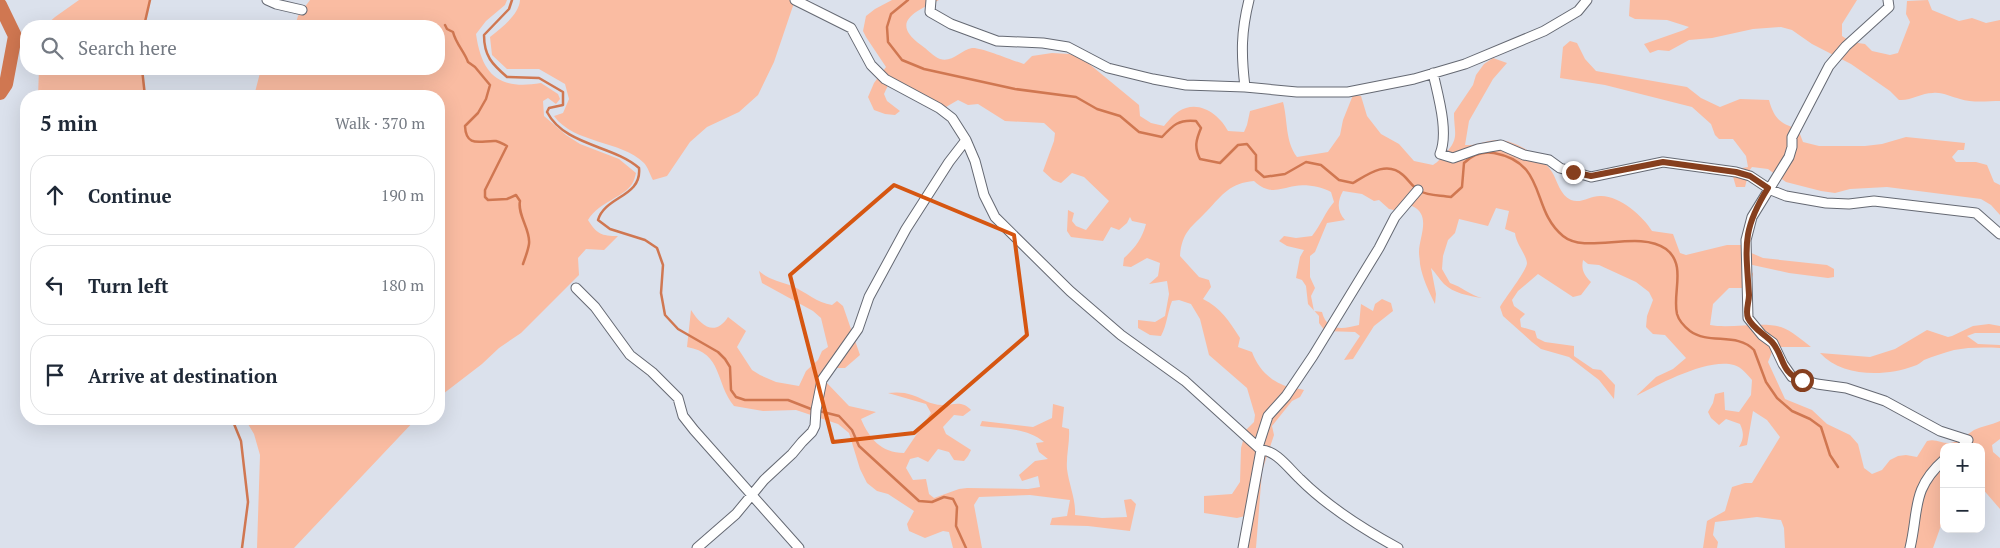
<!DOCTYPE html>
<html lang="en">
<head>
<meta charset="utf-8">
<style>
	body { margin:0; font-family:"PT Serif",serif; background:#f6f6f7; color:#1f2937 }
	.controls { position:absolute; right:15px; bottom:15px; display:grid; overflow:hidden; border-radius:10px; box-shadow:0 5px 20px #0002 }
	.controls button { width:45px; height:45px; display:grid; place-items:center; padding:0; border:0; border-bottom:1px solid #e0e1e3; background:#fff; color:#1f2937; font:25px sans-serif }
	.stop { position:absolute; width:15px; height:15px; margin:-11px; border:4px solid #863f1e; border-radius:50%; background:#fff }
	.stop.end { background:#863f1e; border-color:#fff; box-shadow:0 1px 5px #0008 }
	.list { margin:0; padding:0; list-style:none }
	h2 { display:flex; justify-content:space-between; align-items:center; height:65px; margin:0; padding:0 20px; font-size:21px }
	h2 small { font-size:16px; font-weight:400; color:#747a83 }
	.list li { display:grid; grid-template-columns:32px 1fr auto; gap:15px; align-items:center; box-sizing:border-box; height:80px; margin:0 10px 10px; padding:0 10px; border:1px solid #e0e1e3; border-radius:20px }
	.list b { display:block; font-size:19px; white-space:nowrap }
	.list em { font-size:16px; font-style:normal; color:#747a83 }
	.icon { flex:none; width:28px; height:28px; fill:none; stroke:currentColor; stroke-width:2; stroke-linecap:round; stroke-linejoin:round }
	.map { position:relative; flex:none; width:2000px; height:548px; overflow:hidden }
	.search { position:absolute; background:#fff; box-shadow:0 5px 20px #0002; left:20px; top:20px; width:425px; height:55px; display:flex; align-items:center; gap:12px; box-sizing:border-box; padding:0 18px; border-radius:20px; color:#747a83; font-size:19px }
	.panel { position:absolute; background:#fff; box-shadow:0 5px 20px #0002; left:20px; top:90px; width:425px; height:335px; border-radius:20px }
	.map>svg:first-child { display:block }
</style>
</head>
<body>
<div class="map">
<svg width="2000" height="548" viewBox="0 0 2000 548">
	<rect width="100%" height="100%" fill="#dbe1ec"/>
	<path fill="#fabca2" d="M79,0H150L144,26H45L55,17Z
		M310,0H507L505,5L486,21L476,34C482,76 500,90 541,83L558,94L560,99L556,104L548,98L543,101L544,116L566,135L580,144L619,159L636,173C635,177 634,181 632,184C623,198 600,201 588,220C597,234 601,236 618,236L604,250L586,249L578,258L579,275L521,333L499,348L482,364L439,397V96H254L261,69H439V26H295L298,16Z
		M520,0H795L774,62L758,95L739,112L707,127L690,142L667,176L653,180C650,175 648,167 644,163C621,140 574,144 554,116L563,113L569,99L565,84L539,69H507L492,55L490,37C501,28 519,15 520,0Z
		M892,0H939C916,11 889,22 921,45C927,49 934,57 940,59C952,63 961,50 972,48C981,47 1013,61 1024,64L1032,56L1052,53L1069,54L1082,58L1139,105L1140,116L1151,123L1164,126C1170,119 1176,111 1186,108C1203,102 1221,117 1228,131L1244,132L1247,125L1250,111L1283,102C1288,121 1285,141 1297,157L1328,152L1340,135L1343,120L1353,95L1361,96L1367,116L1381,134L1399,144L1414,161L1433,165C1438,162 1440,159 1445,154C1460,138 1454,133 1454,113L1473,85L1476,75L1484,64L1493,58L1507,63L1493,79L1469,121L1465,145C1477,146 1487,140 1498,140C1514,139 1545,159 1552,172C1558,182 1560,195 1571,200C1581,204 1590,196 1600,196C1619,195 1643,216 1652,231L1673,234L1680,253L1686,255L1727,245H1744L1749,252L1763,258L1827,265L1834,269V277L1828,278L1789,273L1748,264L1753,274L1749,288H1729L1713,304L1710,325C1731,329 1762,321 1781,327C1792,331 1802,340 1811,347H1774L1768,362L1785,399L1812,410L1827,424L1850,435L1858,444L1864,468L1872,474L1882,470L1890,460L1898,456L1906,455L1917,457L1927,441C1936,438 1942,444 1950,443C1960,442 1966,435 1974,430C1982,426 1992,425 2000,421V439L1992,445L1993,452L2000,458V509L1981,487V447H1944V517L1933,548H1785L1784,528L1781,520L1757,517L1715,522L1713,535L1718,542L1717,548H1703L1707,521L1725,511L1732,487L1745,483H1752L1780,437L1767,420L1753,411L1747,445L1739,447C1744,438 1744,433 1740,424L1726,419L1719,425L1711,418L1708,412L1713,403L1715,394L1724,392L1725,410L1739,412L1751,395L1752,380C1747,374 1741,367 1734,365C1707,358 1660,384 1636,396L1656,377L1673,369L1686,358L1665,335L1653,334L1646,327L1647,316L1653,300L1649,292L1636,282L1599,265L1588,264L1583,260C1581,270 1584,275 1591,282L1581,295L1573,297L1538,274L1518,291L1512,300L1514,306L1525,314L1520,319L1521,327L1535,331L1537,338L1545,342L1574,346V356L1593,369L1601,370L1615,385L1614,399L1599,380L1569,357L1541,349L1532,342L1503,316L1500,307C1505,298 1527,270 1527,263C1526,254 1516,244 1515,233L1505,229L1509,211L1496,208L1488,226L1459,219L1455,233L1448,240L1443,256L1442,269L1450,283C1462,287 1470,295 1482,298C1469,296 1453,293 1444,284C1439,279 1436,273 1431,268L1436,294L1435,304C1429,292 1422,277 1420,264C1420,260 1419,256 1419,252C1419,237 1432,215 1412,206C1405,202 1400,205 1394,210L1389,209L1379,200L1374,201L1362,194L1343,191C1337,202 1337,211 1345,220L1327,223L1315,252L1310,256V277L1315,288L1311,296L1314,311L1322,312C1327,332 1343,329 1359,325L1361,304L1373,311L1375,304L1382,299L1391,303L1393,311L1374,326L1353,359L1344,360L1360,336L1355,332L1325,331L1319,323V316L1308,304L1306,286L1302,280L1296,278L1300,257L1304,250L1287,246L1279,241L1284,236L1296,238L1312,236C1321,225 1325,212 1334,202L1331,192C1322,187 1306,184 1295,186C1278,189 1269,195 1254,181C1230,183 1223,194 1207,211C1192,227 1182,231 1180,256L1199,277L1209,280L1211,287L1203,299C1221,308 1229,321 1240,338L1238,347L1252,352C1257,366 1267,378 1281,384C1287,388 1297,388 1304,390L1300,397L1292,401L1272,426L1274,435L1262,471L1256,548H1239L1245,516L1237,518L1204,513V496L1232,494L1240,482L1241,448L1246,430L1254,422L1255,415L1247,388L1209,355L1200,319L1191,304L1179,300L1172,301C1167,314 1167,325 1161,336L1150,335L1138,328V320L1155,322L1165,316L1169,294L1167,281L1149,284L1158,276L1160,263L1147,258L1131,267L1123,266L1124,258C1135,248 1142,239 1146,224L1132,221L1130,217L1127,223L1119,230L1111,227L1103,241L1071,237L1067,231L1068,210L1074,213L1072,221L1076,226L1086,230L1109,201L1084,177L1072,173L1061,183L1053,180L1043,171L1054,141L1055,133L1044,123L1005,121L978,104L968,105L958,100L946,107L890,81L884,94L887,101L900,111L895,115L885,114L874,110L868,97L874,83L886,67L866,37L863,31L866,16L875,9Z
		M1630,0H1857L1842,24V36L1851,42L1865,44L1872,51L1890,55L1898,53L1910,22L1906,14L1907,1L1928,0L1932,10L1959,21L1972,18L1986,23L2000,20V101C1988,101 1972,103 1960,99C1951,97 1943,92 1933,93C1921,93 1911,101 1899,100L1890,91L1851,64L1812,44L1792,30L1781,27L1753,29L1712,38L1689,40L1669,51L1658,50L1650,53L1644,44L1684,30L1689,27L1667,20L1635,19L1629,16Z
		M1570,41L1577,43L1585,59L1596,71L1687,87L1701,98L1720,107L1740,99L1769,100C1774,119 1781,124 1798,129L1803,142L1819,146H1865L1882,144L1906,137L1965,143L1964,150H1958L1952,157L1956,162H1976L1987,165L1994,182L2000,185V215L1991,205L1981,199L1887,187L1850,189L1835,193L1821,191L1786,182L1768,169L1752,167L1749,171L1745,187H1736L1732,173L1719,174L1692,168L1736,169L1748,167L1746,156L1733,139H1719L1715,135L1711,124L1692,107L1605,85L1560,78L1563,47Z
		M39,69H142L145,96H38Z
		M759,271C769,280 780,281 792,286C806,292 817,303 832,305L837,301L843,306L860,355L845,368H828L826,382L849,406L876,412L861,419C869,438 881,453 904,453L931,413L926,404L888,393C895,392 905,392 912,395C922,398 930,405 942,405C954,405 962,400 971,410L963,416L954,415L943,427L946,434L971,450L968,456L964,461L954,460L949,452L938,449L928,462L918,457L910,459L906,468L913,480L926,479L929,494L934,498L959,489L967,488L1028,489L1040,487L1038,476L1022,481L1019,475L1035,461L1048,459L1039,452L1036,443L1044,442C1027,427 1001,429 980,426L982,421L1033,427L1052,418L1053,404L1064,407L1062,427L1069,429C1070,442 1066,455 1067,469C1069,485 1076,499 1075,515L1102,518L1127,517L1124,500L1131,499L1136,504L1130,531L1088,526L1050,525L1052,518L1067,516L1070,500L1030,495L979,497L974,505L982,548H953L949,532L943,531L925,538L909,531L907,524L914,511L888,494L877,491L867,483L860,469L849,433L838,424L796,410L763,411L734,406C715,383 723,353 687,347L691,310C701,326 715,337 728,317L746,331L737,347L752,370L760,375L776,382L799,386L806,371L818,360L822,351L828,347L821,318L813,311L762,283Z
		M1989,324L2000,326V333H1975L1967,336L1978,344L2000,345V348C1986,347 1968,347 1954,350C1944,353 1933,356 1924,360C1921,362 1918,365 1914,366C1885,377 1842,377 1820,353L1870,357L1895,349L1927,330L1948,337L1952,336L1973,326Z
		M245,419H416L294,548H257L260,455L254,434Z"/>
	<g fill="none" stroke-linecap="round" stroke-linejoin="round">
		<path stroke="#d07751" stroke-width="2.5" d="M512,0L509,9L484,35C484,56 492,64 507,77L539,78L563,92V105L549,108L547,112C565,146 613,145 639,168C642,197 605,196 598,220L610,229L645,240L657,248L663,265L661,293L665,315L678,329L718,352L725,359L730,367L731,390L736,397L745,400H788L811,409L839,416L852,430L859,446L919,501L932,502L944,497L953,499L957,507L956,526L966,548
			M908,0L891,14L887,27L888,42L902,60L924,69L1015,89L1076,97L1097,109L1120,116L1139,132L1162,137C1173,125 1179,119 1196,121L1201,128C1196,140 1194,147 1200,159L1220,163L1238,145L1247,144L1256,155V170L1264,177L1285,174L1306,162L1321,165L1339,180L1353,183C1368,174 1387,160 1403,175C1409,180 1412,187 1420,191C1428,196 1441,195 1451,197L1462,187L1464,163C1473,154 1482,151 1494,153C1548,163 1530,209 1563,236C1586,255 1638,229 1666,249C1687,265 1672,293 1677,314C1679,321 1685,327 1690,331C1709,345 1737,332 1754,350L1766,382L1777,398L1792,411L1810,419L1821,427L1830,455L1838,467
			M445,25L447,29L453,32C456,44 464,51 468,62L475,67L490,85L486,99L478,113L465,126C466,149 482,140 496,141C500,142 503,144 507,146L485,190V197L488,200L507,199L516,195L520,201C517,215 531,230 529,244C528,251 525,258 523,264
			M144,26L150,0
			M142,69L145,96
			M232,419L241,441L248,502L242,548"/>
		<path stroke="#d07751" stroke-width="14" d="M0,5L15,36L6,84L0,93"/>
		<defs>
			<path id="street" d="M267,0L276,4L302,10
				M795,0L851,28L871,65L885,79L939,108L952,118L966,140L975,161L984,195L995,217L1070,291L1121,335L1185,381L1261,450C1276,450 1290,470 1300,479C1328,507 1363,529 1398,548
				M931,0L930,12L951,24L997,41L1043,43L1068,47L1108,68L1153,79L1186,85L1245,87L1297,92H1348L1414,79L1465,64L1544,31L1578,11L1587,0
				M1888,0L1889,7L1846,46L1829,66L1792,137V147L1789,157L1752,217L1746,240L1748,318L1762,335L1773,343L1783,364L1792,377L1817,384L1846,388L1885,401L1940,431L1968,440L1962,447
				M1433,73C1438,96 1449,132 1440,154L1453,158L1478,149L1501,145L1524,155L1549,160L1560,168L1591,177L1663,162L1736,172L1750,176L1771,190L1786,196L1826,203L1849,204L1874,201L1976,213L2000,234
				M1245,87C1241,54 1241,32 1249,0
				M576,288L595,307L630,355L652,372L678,398L683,416L694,430L799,548
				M1258,447L1268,416L1286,396L1313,356L1379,248L1395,217L1418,190
				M697,548L736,514L764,480L792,454L802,442L812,432L815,426L816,410L822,380L858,329L869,297L906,229L949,162L966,140
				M1243,548L1261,450
				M1910,548C1919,511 1911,489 1944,460"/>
		</defs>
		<use href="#street" stroke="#656973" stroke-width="11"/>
		<use href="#street" stroke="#fff" stroke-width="9"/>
	</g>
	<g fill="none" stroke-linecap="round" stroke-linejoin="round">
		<path stroke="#863f1e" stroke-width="6" d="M1573,172L1591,176L1663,162L1736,172L1750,176L1768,188C1741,231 1746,247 1749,295C1749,303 1745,311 1748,318C1753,329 1765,334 1772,342C1785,357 1780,373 1802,380"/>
	</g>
	<path fill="none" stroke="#d65611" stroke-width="4" stroke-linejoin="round" d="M894,185L1014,235L1027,335L914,433L833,442L790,275Z"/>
</svg>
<div class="controls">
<button>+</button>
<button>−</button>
</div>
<div class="stop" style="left:1802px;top:380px"></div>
<div class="stop end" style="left:1573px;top:172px"></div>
<div class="search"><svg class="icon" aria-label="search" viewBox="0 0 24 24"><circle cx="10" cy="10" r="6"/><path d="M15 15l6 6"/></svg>Search here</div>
<section class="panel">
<h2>5 min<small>Walk · 370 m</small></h2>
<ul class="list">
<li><svg class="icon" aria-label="ahead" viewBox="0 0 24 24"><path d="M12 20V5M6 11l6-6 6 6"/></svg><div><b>Continue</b></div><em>190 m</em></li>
<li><svg class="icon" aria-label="left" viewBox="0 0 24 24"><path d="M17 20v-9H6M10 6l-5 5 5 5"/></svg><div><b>Turn left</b></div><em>180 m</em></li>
<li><svg class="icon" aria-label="arrive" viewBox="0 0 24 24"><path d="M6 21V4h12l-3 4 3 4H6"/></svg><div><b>Arrive at destination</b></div></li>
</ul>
</section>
</div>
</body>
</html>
